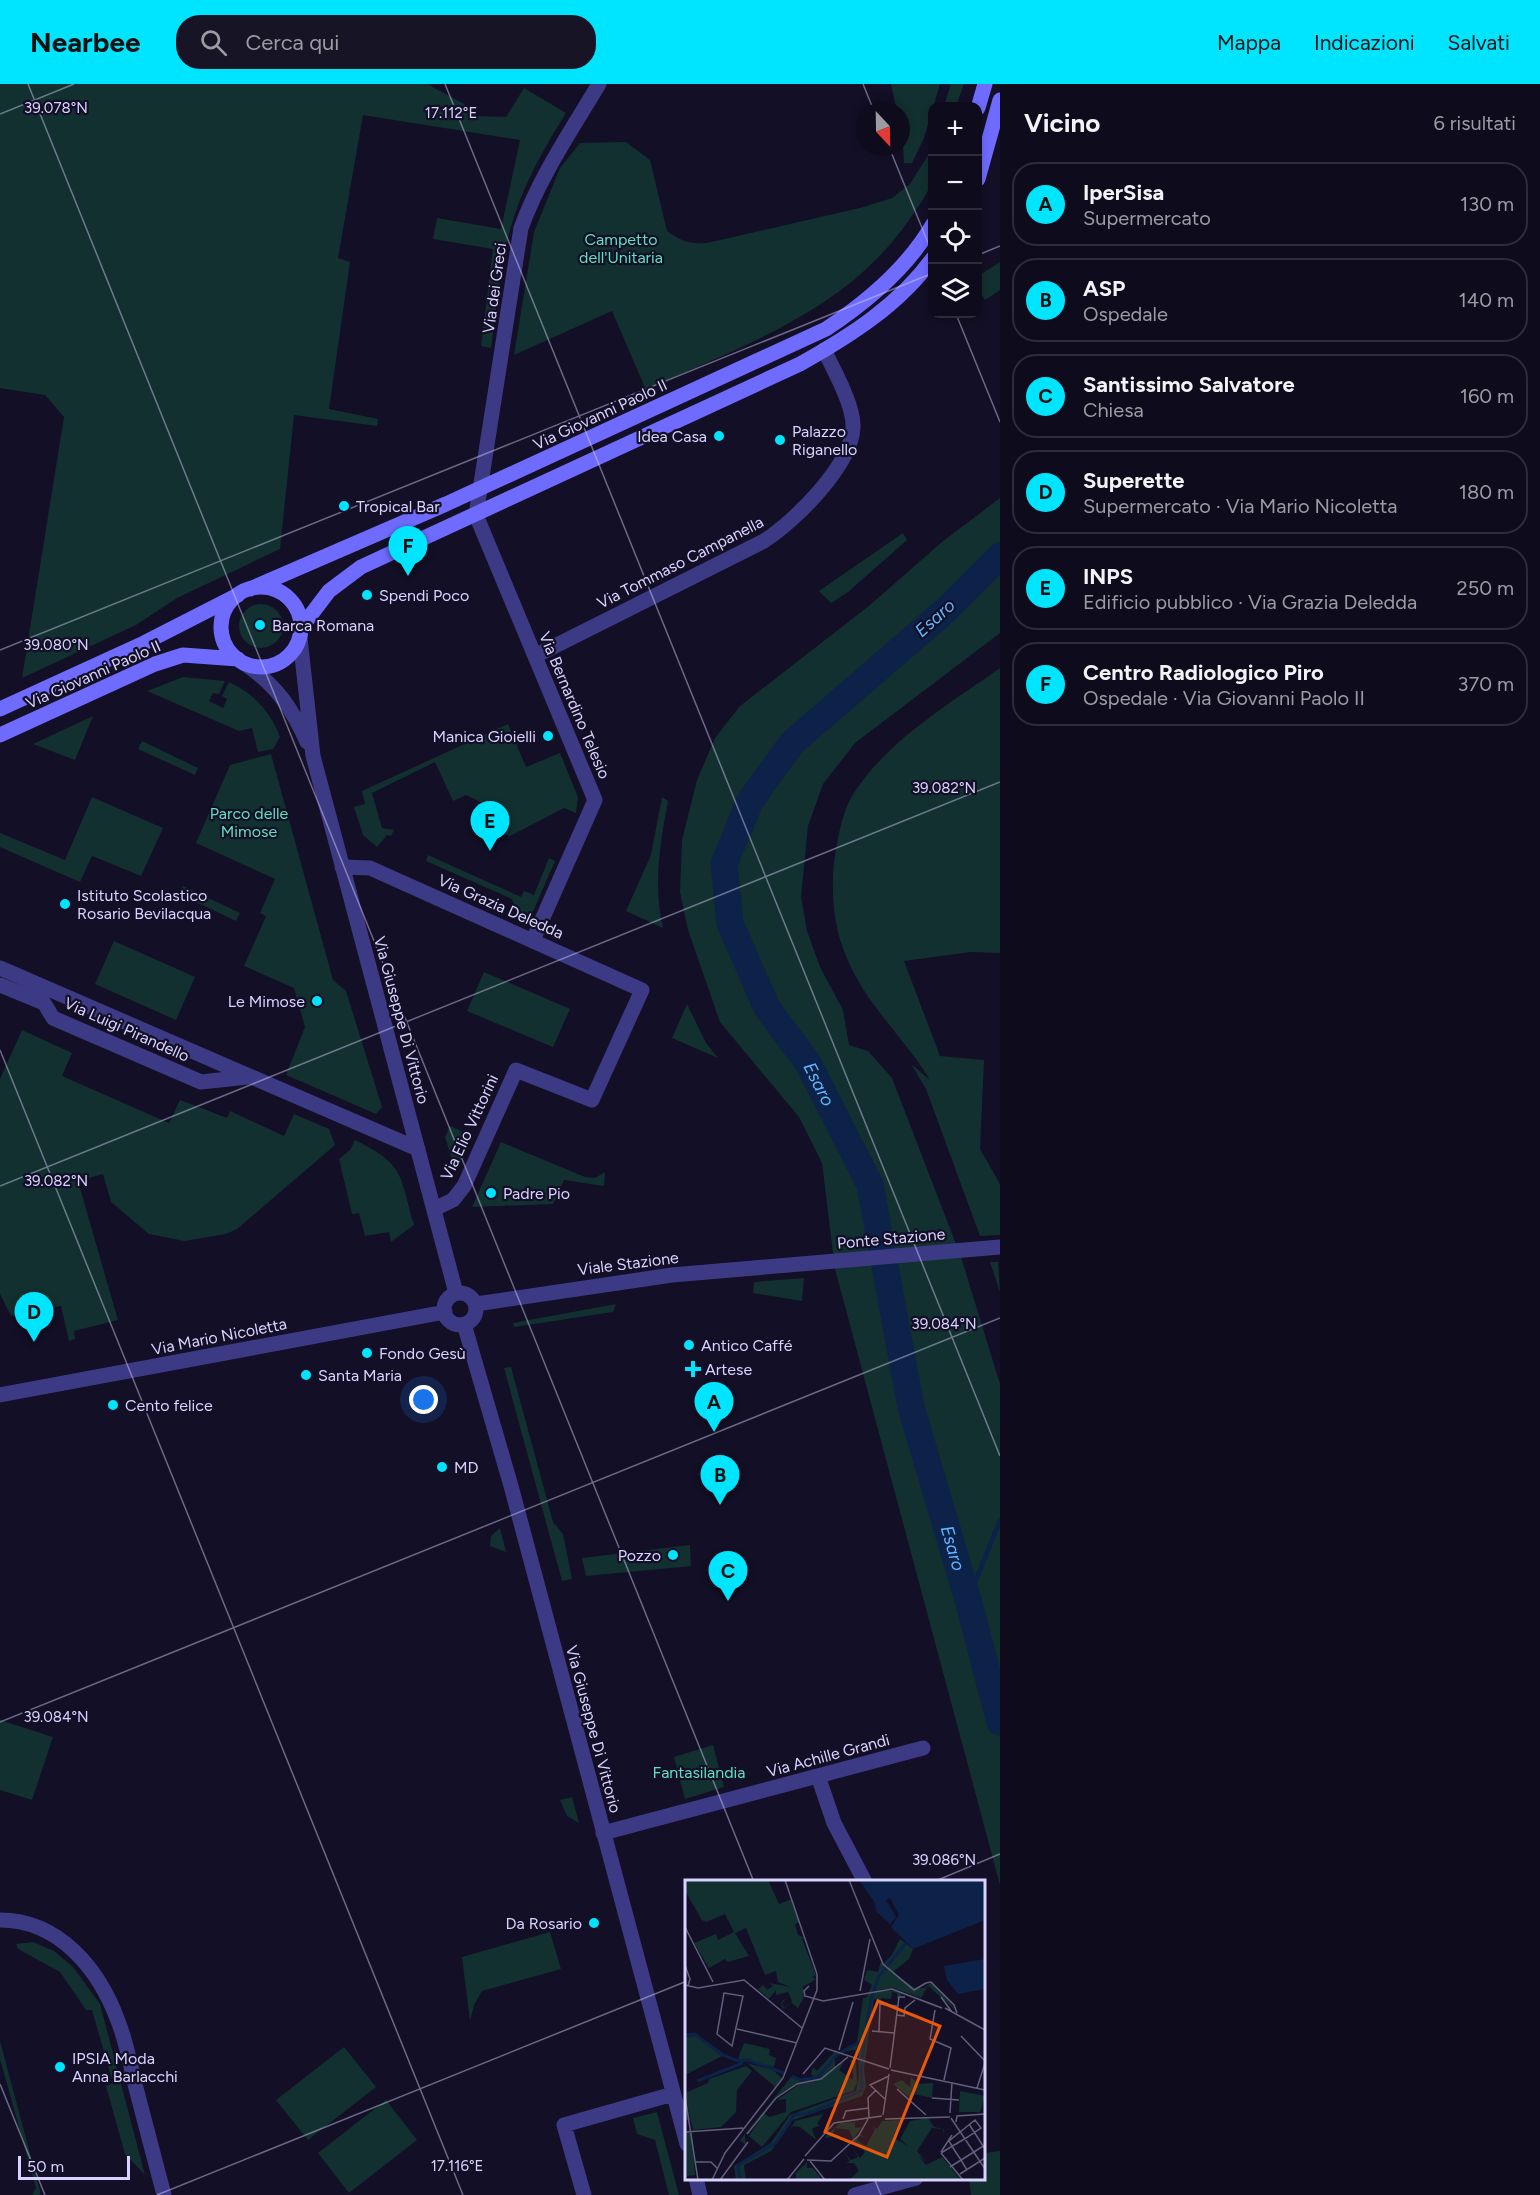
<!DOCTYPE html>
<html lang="it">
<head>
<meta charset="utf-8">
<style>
	body { margin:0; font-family:Figtree,sans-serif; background:#171425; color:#f1f3f6 }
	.controls { position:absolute; right:18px; top:18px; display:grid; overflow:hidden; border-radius:12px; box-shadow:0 3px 9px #0003 }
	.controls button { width:54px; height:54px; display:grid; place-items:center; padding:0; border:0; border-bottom:2px solid #2e2b3b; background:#0e0b1c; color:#f1f3f6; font:30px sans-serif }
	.compass { position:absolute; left:856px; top:18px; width:54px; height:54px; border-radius:50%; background:#0e0b1c; box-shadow:0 3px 9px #0003; rotate:158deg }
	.scale { position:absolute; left:18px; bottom:15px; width:112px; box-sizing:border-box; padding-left:6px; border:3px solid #d9d4ff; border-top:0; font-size:16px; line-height:21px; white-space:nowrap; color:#d9d4ff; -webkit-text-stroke:4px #130f26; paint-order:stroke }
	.you { position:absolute; left:424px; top:1316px; width:21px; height:21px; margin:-15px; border:4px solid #fff; border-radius:50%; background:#1a73e8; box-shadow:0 0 0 9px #1a73e833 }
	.badge { display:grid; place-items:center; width:39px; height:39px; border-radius:50%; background:#00e5ff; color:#111; font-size:20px; font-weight:700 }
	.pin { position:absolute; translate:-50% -50px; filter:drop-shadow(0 2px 3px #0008) }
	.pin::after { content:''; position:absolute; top:32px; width:21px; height:18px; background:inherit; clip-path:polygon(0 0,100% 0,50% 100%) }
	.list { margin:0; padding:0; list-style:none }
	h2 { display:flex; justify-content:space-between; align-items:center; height:78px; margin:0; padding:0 24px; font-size:26px }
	h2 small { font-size:20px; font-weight:400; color:#9b9ba3 }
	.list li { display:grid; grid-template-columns:39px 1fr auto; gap:18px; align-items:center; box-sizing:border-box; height:84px; margin:0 12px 12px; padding:0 12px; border:2px solid #2e2b3b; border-radius:24px }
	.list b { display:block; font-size:22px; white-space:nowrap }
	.list p { margin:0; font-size:20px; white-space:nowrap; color:#9b9ba3 }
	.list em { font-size:20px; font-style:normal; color:#9b9ba3 }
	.icon { flex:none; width:33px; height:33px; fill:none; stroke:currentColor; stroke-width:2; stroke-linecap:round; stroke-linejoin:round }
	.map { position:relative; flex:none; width:1000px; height:2111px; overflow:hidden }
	header { display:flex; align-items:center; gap:36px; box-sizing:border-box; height:84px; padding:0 30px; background:#00e5ff; color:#111 }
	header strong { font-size:28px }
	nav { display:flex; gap:33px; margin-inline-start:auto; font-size:21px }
	.search { width:420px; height:54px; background:#171425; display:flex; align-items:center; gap:15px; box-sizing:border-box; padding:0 21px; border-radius:24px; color:#9b9ba3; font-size:22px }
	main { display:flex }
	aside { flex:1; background:#0e0b1c }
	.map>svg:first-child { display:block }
</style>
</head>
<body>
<header>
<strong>Nearbee</strong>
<div class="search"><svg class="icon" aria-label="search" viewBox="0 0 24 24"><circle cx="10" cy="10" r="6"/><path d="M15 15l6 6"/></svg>Cerca qui</div>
<nav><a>Mappa</a><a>Indicazioni</a><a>Salvati</a></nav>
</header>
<main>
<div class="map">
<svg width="1000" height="2111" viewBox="0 0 1000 2111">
	<rect width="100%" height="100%" fill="#130f26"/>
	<path fill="#12302f" d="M0,0H427L464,20L476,32L506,33L524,4L566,29C541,69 517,112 507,159C499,193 496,229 491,264L481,262L493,165L433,155L437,134L501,145L520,56L363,31L338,174L350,178L329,325L378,335L377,342L294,331L280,465L177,514L136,541L22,594L64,333L45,311L0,304Z
		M891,0H940L924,54L912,79H904L901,27H897Z
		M951,0H964L956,22H944Z
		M626,58L650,76L667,147C681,157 689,160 707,159L864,123L892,114L910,100L932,65C933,74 934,83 933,92C931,106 919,121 911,133C848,227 745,260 646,306L612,227L514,271L534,148L560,84L580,59Z
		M1000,178V206L985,216L978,205V192Z
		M1000,414V549L855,659L823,700L808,742L801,813L807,847L820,883L843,926L849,961L868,967L892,994L961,1173L1000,1300V1801L835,1185L822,1079L799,1033L720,938L688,846L680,808L682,756L697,696L715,654L740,622L870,521L942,458Z
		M903,449L907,456L848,508L831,519L819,507Z
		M239 542a22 22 0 1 1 44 0a22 22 0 1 1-44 0Z
		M1000,584V869L971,868L904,877L940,972L984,976L980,1065L1000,1100V1151L980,1152L926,1005L911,980L930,996C904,953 865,920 846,872C835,846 832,820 833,792C834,771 841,730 852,712C886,657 948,621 1000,584Z
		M183,593L225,597L219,610L213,609L209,617L223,624L227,615L222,612L229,598C253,609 271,628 280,653L273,665L258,668L252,644L239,647L147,607Z
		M93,632L75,676L33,660Z
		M508,640L526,683L560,669L578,713L576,729L564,724L510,752L503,750L491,723L466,711L453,717L435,678L372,709L382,744L394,746L391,752L387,751L377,763L363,751L354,723L365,720L362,707Z
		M142,657L198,684L195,691L138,665Z
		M271,670L333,896L346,907L382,1023L376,1030L286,991L305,943L294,904L244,882L266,832L260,829L275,795L196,759L230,681Z
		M92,713L163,744L141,792L92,772L80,798L0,763V749L65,776Z
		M662,713L668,717C660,760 653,800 663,844L626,827L651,771Z
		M428,771L521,813L524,807L534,811L549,774L555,777L528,839L518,835L512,815L426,777Z
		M183,802L240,829L236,837L179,810Z
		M114,857L195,893L176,936L95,900Z
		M484,888L570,925L553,963L467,927Z
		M687,920L706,959L718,974L672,954Z
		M22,946L72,969L62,992L169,1039L180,1016L227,1034L230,1027L284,1052L294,1030L329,1045L335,1061L237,1145L226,1150L184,1157L149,1150L111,1118L103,1090L78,1097L118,1236L74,1247L75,1255L69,1257L61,1222L11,1232L0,1210V995Z
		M450,1042L473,1052L456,1088L445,1053Z
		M355,1056C405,1081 399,1089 414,1141L391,1158L389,1148L365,1152L359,1129L352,1130L339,1075L350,1066Z
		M501,1058L585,1093L595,1094L605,1088L604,1102L564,1096L553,1120L472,1123Z
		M990,1178H998L1000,1208Z
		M804,1194L802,1217L753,1209L754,1198Z
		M616,1220L613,1228L514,1243L513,1239Z
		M511,1283L553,1438L563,1450L572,1495L562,1497L504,1284Z
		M500,1444L506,1468L490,1462L491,1452Z
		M690,1461L691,1482L586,1492L582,1474Z
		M0,1636L53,1653L32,1716L0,1706Z
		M713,1661L724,1703L685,1715L674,1673Z
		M572,1713L579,1739L567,1732L560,1716Z
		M550,1848L561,1885L482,1907L474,1921L470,1937L462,1873Z
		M33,1858L54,1867L73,1883L100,1920L145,2091L125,2070L106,2002L113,1999L92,1926H86L60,1888L18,1865L16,1860Z
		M0,1957L40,2107V2111H32L36,2104L0,1975Z
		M344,1963L376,2003L308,2056L276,2016Z
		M386,2016L417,2056L349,2109L318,2069Z
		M657,2028L679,2111H669L655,2056L637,2050L633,2034Z
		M1000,2067V2111H971L969,2095L984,2094V2069Z"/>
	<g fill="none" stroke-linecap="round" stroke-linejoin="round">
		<path stroke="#0c2248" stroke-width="4.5" d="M968,1516L1000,1436"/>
		<path stroke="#0c2248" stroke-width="27" id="s1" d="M1000,472L947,525L792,659L750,717L724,780L730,839L767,924L808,979L870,1101L911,1323L968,1516L1000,1638"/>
		<path stroke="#3d3a85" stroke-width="15" d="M300,554L313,672L456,1209
			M535,572L764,457C794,438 852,381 853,343C854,322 834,286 824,266
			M245,580C276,601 292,624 307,658
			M342,783L370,784L642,906L592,1016L516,986L464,1102L453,1116L434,1125
			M533,856L595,716L476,431L521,144C540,92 571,47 599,0
			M0,884L418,1065
			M0,901L44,919L53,934L201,998L248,993
			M444 1225a16 16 0 1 1 32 0a16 16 0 1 1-32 0Z
			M476,1220L672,1191L1000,1163
			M464,1240L511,1402L687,2060
			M0,1311L445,1228
			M818,1692L834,1739L865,1798
			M603,1749L923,1664
			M0,1836C59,1836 99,1885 118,1937C127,1959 131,1985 137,2008C146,2042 155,2077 164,2111
			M696,2094L700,2111
			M584,2111L564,2041L673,2010
			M855,2111L916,2094"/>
		<path stroke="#6f6bff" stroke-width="15" d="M978,24L985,0
			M978,95L1000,16
			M221 543a40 40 0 1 1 80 0a40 40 0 1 1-80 0Z
			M250,505L446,420L826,245C867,218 907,185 933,140
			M301,544L329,507L361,483L800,280C850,252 899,221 933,174
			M0,625L144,559L238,511
			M0,651L155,580L183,571L238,575"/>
	</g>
	<path fill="none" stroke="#d9d4ff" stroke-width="1.5" stroke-opacity="0.45" d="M28,0L754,1798M445,0L1000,1372M863,0L874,27M0,30L74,0M889,63L933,171M978,171L1000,162M956,230L1000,338M0,566L933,189M0,966L463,2111M0,1102L1000,698M0,1638L1000,1234M933,1798L1000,1770M0,2000L45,2111M874,2094L881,2111M157,2111L687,1897"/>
	<g fill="#00e5ff" stroke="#130f26" stroke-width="2">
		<circle cx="719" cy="352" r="6"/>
		<circle cx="780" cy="356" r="6"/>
		<circle cx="344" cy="422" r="6"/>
		<circle cx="367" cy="511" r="6"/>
		<circle cx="260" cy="541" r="6"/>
		<circle cx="548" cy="652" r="6"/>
		<circle cx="65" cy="820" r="6"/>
		<circle cx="317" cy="917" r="6"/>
		<circle cx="491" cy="1109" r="6"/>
		<circle cx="689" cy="1261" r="6"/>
		<circle cx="367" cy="1269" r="6"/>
		<path d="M690 1276h6v6h6v6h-6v6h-6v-6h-6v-6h6z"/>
		<circle cx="306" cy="1291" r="6"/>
		<circle cx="113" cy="1321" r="6"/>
		<circle cx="442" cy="1383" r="6"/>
		<circle cx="673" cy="1471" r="6"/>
		<circle cx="594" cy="1839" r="6"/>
		<circle cx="60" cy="1983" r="6"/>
	</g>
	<g text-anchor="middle" stroke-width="4.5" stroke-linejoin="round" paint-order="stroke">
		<g font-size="16" fill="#5fe0c0" stroke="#130f26">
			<text x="621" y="161">Campetto<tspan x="621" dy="18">dell'Unitaria</tspan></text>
			<text x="249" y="735">Parco delle<tspan x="249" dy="18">Mimose</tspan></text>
			<text x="699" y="1694">Fantasilandia</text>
		</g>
		<g font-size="16" fill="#d9d4ff" stroke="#130f26">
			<text transform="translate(494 204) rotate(-82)" y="6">Via dei Greci</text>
			<text transform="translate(600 330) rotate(-25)" y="6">Via Giovanni Paolo II</text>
			<text transform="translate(680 478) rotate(-27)" y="6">Via Tommaso Campanella</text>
			<text transform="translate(93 590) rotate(-24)" y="6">Via Giovanni Paolo II</text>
			<text transform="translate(575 621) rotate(67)" y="6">Via Bernardino Telesio</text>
			<text transform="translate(501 822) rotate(24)" y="6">Via Grazia Deledda</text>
			<text transform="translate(402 936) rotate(75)" y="6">Via Giuseppe Di Vittorio</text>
			<text transform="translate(127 945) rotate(24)" y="6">Via Luigi Pirandello</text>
			<text transform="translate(469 1043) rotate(-65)" y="6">Via Elio Vittorini</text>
			<text transform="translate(891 1154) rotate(-5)" y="6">Ponte Stazione</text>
			<text transform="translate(628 1179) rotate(-7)" y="6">Viale Stazione</text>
			<text transform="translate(219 1252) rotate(-11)" y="6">Via Mario Nicoletta</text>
			<text transform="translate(594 1645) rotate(75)" y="6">Via Giuseppe Di Vittorio</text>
			<text transform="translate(828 1671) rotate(-15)" y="6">Via Achille Grandi</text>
		</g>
		<g font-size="16" fill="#d9d4ff" stroke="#130f26" text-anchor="start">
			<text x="792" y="353">Palazzo<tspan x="792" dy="18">Riganello</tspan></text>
			<text x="707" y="358" text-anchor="end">Idea Casa</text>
			<text x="356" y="428">Tropical Bar</text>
			<text x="379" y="517">Spendi Poco</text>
			<text x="272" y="547">Barca Romana</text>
			<text x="536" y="658" text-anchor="end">Manica Gioielli</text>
			<text x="77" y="817">Istituto Scolastico<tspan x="77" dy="18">Rosario Bevilacqua</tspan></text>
			<text x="305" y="923" text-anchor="end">Le Mimose</text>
			<text x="503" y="1115">Padre Pio</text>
			<text x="701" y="1267">Antico Caffé</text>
			<text x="379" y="1275">Fondo Gesù</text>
			<text x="705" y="1291">Artese</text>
			<text x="318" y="1297">Santa Maria</text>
			<text x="125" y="1327">Cento felice</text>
			<text x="454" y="1389">MD</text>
			<text x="661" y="1477" text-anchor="end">Pozzo</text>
			<text x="582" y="1845" text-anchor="end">Da Rosario</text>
			<text x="72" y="1980">IPSIA Moda<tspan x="72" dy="18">Anna Barlacchi</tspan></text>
		</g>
		<g font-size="18" font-style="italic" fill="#62b6ff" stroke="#130f26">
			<text transform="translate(935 534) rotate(-42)" y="6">Esaro</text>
			<text dy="6" stroke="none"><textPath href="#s1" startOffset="664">Esaro</textPath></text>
			<text dy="6" stroke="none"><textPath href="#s1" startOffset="1150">Esaro</textPath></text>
		</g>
	</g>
	<g transform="translate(685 1796)">
		<rect width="300" height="300" fill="#130f26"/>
		<path d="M0,0H83L94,24L107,19L115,42L110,44L113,55L120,58L117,59L131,95L127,97L131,99L118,107L119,117L113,128L106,122L99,129L97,127L96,123L98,120L101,119L97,123L99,128L107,121L103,112L91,115V110L84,119L73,109L78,105L82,110L88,106L84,103L105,107L93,102L91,91L80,95L61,48L50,53L64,76L43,82L40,79L24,88L9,63L31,54L33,60L49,52L40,34L21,42L17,40L0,11ZM215,59L228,69L224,79L208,92L230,108H239L247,102L273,132L243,106L236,118L208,108L192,110L213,111L235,120L252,127L253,128L217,114L212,120V113L207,112L206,119L196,118L194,124L189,118L179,189L181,207L177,216L108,240L86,271L59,285L61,300H51L49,286L86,263L105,235L171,211L174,196L173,171L171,167V179L170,170L156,172L150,178V187L137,198L111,204L91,217L60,255L61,265L55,260L107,196L115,200L130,198L126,194L128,187L132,191L151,170L153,173L172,162L178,118H181L187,105L179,100L182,90L193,92L196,81L198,84L207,75ZM11,156L37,176L0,195V157ZM59,163L85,169L84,175L91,178L89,187L53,179ZM163,180L171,181L172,203L168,211L106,232L77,267L64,256L79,233L84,237L101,232V219L92,220L113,205L132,201L159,182L154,190L168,200V183ZM62,183L88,190L97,198L90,207ZM61,186L67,191L52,210L51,232L36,247L8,250L1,218L5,240H0V216L2,212L23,203L24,199ZM226,197L233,204L248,203L247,218L229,214L225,218L208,204L217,200L225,207ZM275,211L300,216L295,232H274ZM138,234L132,244L135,245L127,249L131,260L115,247L108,246L104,251L110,241ZM243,238L249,247L259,249V254L258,249L247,248L232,271L242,283L215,259L225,241ZM216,240L208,257L229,270L241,285L257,277L276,300H164L174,291L169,283H161L165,281L157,270L166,280L173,277L168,269L175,278L180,272L168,261L176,254L179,258L175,256L172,260L181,266L190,249L188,246L192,249L197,241ZM170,242V248L177,247L168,259L164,250L150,248L147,257L139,258L155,243ZM0,246L1,252L7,251L10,295L2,296V300ZM122,282V288H128L137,300H111V293Z" fill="#12302f"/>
		<path d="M174,0H300V40L228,69L206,47L214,35L205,18L201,20L211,37L205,44L191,31L190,23ZM300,79V109L273,114L262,100L259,86Z" fill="#0c2248"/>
		<path fill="none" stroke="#0c2248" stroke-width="3" d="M0,155L10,154L38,175L53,181L63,180L99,193M107,196L116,200L133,197L153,174L180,159M12,201L58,183M55,300L53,285L91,263L109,235L128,232L177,210L176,187L186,118L194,96L221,63"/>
		<path fill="none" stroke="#625e7d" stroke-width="1.5" d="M164,0L198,84L229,110L241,103M0,47L28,102M0,85L5,99L3,106M241,103L246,102L269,125L272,133M0,105L13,108L59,100L117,148M124,106L119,111L120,116L138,121L207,109L257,128M175,111L185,59M39,113L58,116L47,166L32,154ZM256,117L267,132M260,128L300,150M250,130L245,159L266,168L259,200M211,135L219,136L220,128L230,120M52,149L112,163M187,151L209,153M194,151L195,124L212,126M276,156L300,181M154,170L168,122M205,188L214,117H220M206,190L300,210M118,194L140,168L204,189M292,208L300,183M212,209L241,235M0,216L13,300M247,218L274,220M201,220L185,205L204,196M265,233L267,202M198,235L204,194M184,238L183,218L191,210M266,238L300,289M158,239L161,231L184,228M200,239L265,237M271,242L272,236L300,234M284,244L300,269M0,252L58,248M62,254L91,218L112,204L136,199L163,177M256,272L267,255M256,273L266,267L267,266L271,264L281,258L296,248L290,240L264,261L270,271L276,280L282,290M256,273L278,300M120,276L149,243L197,236M122,280L146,281L174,255L183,239M125,281L140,300M10,282H26L32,288M265,287L300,265M275,294L300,278M27,300L40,273L98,198L132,110V94L100,0M35,300L63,262M102,300L119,279"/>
		<path fill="#e8590c" fill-opacity="0.15" stroke="#e8590c" stroke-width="3" d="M193,121L255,146L202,277L140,252Z"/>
		<rect width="300" height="300" fill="none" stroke="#d9d4ff" stroke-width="3"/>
	</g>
	<g font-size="15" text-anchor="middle" fill="#d9d4ff" stroke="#130f26" stroke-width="4.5" stroke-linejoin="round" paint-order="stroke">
		<text x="56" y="29">39.078°N</text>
		<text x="451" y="34">17.112°E</text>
		<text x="56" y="566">39.080°N</text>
		<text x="944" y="709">39.082°N</text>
		<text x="56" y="1102">39.082°N</text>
		<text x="944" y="1245">39.084°N</text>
		<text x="56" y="1638">39.084°N</text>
		<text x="944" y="1781">39.086°N</text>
		<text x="457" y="2087">17.116°E</text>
	</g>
</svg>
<div class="controls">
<button>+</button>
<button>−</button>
<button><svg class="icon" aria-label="locate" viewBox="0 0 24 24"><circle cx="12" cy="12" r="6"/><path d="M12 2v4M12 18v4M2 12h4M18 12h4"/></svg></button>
<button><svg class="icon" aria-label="layers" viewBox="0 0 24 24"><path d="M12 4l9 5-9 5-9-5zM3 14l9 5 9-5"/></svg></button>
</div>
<svg class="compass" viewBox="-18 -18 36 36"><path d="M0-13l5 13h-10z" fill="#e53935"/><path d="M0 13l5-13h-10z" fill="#9b9ba3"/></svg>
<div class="scale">50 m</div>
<div class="you"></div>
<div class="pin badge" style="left:714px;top:1348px">A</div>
<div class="pin badge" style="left:720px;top:1421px">B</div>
<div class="pin badge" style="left:728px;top:1517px">C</div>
<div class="pin badge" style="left:34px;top:1258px">D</div>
<div class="pin badge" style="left:490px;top:767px">E</div>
<div class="pin badge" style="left:408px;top:492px">F</div>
</div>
<aside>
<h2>Vicino<small>6 risultati</small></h2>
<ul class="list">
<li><span class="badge">A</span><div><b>IperSisa</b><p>Supermercato</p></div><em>130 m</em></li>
<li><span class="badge">B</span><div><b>ASP</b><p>Ospedale</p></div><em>140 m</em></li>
<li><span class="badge">C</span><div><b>Santissimo Salvatore</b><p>Chiesa</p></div><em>160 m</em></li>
<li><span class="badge">D</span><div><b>Superette</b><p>Supermercato · Via Mario Nicoletta</p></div><em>180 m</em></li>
<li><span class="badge">E</span><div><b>INPS</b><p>Edificio pubblico · Via Grazia Deledda</p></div><em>250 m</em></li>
<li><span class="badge">F</span><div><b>Centro Radiologico Piro</b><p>Ospedale · Via Giovanni Paolo II</p></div><em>370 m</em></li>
</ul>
</aside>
</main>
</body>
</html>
